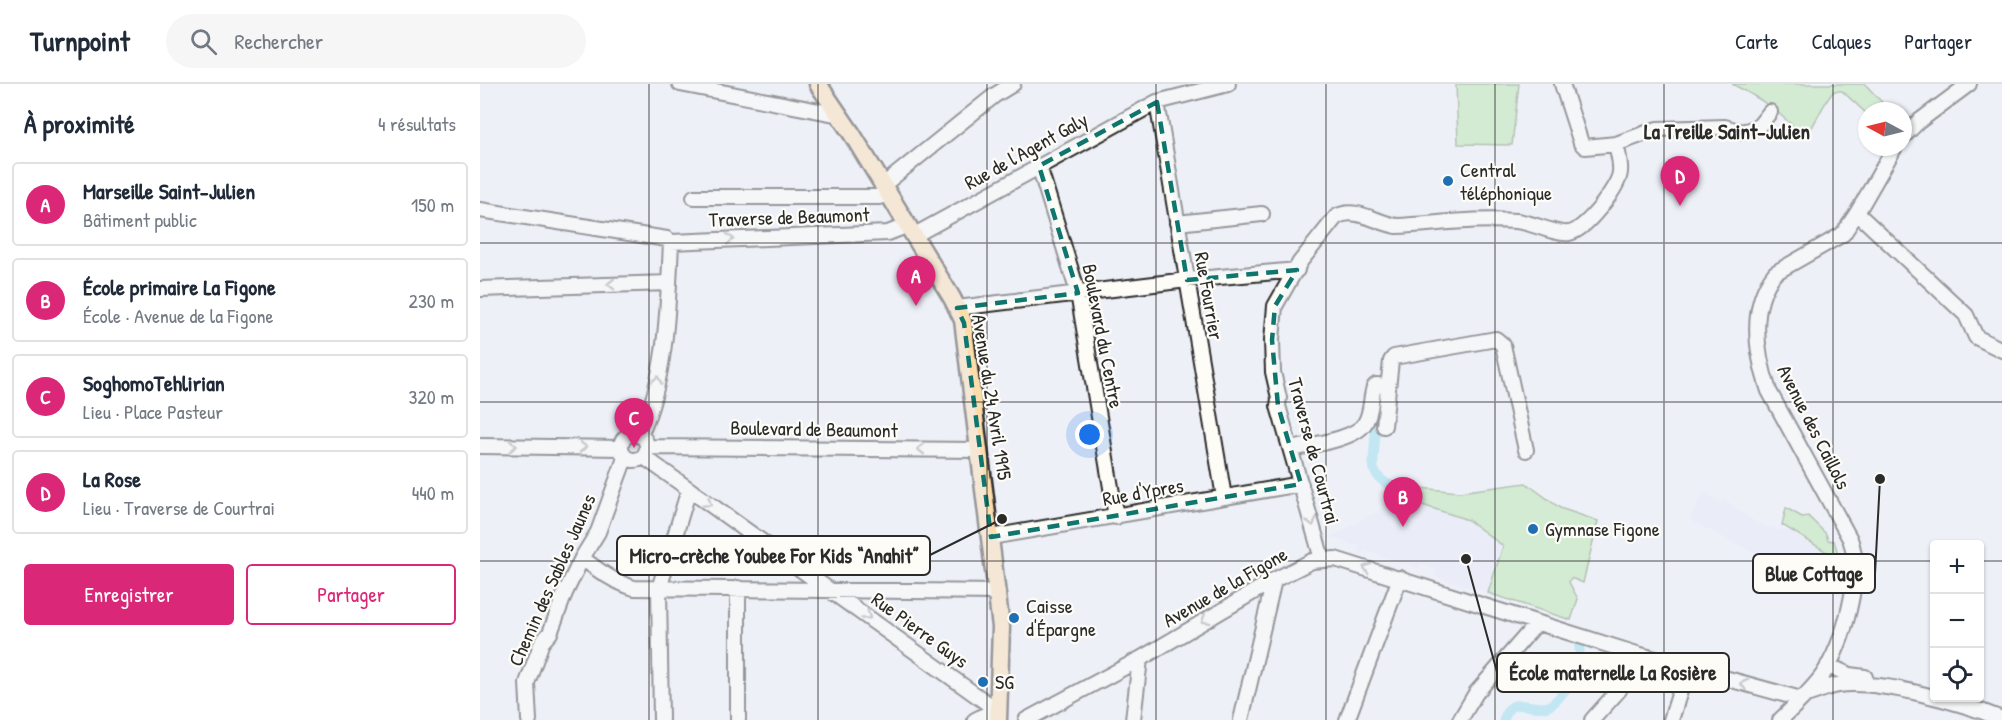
<!DOCTYPE html>
<html lang="fr">
<head>
<meta charset="utf-8">
<style>
	body { margin:0; font-family:"Patrick Hand",sans-serif; background:#f6f6f7; color:#1f2937 }
	.controls { position:absolute; right:18px; bottom:18px; display:grid; overflow:hidden; border-radius:6px; box-shadow:0 2px 4px #0004 }
	.controls button { width:54px; height:54px; display:grid; place-items:center; padding:0; border:0; border-bottom:2px solid #e0e1e3; background:#fff; color:#1f2937; font:30px sans-serif }
	.compass { position:absolute; left:1378px; top:18px; width:54px; height:54px; border-radius:50%; background:#fff; box-shadow:0 2px 4px #0004; rotate:277deg }
	.you { position:absolute; left:610px; top:351px; width:21px; height:21px; margin:-15px; border:4px solid #fff; border-radius:50%; background:#1a73e8; box-shadow:0 0 0 9px #1a73e833 }
	.badge { display:grid; place-items:center; width:39px; height:39px; border-radius:50%; background:#db2777; color:#fff; font-size:20px; font-weight:700 }
	.pin { position:absolute; translate:-50% -50px; filter:drop-shadow(0 2px 3px #0008) }
	.pin::after { content:''; position:absolute; top:32px; width:21px; height:18px; background:inherit; clip-path:polygon(0 0,100% 0,50% 100%) }
	.list { margin:0; padding:0; list-style:none }
	h2 { display:flex; justify-content:space-between; align-items:center; height:78px; margin:0; padding:0 24px; font-size:26px }
	h2 small { font-size:20px; font-weight:400; color:#747a83 }
	.list li { display:grid; grid-template-columns:39px 1fr auto; gap:18px; align-items:center; box-sizing:border-box; height:84px; margin:0 12px 12px; padding:0 12px; border:2px solid #e0e1e3; border-radius:6px }
	.list b { display:block; font-size:22px; white-space:nowrap }
	.list p { margin:0; font-size:20px; white-space:nowrap; color:#747a83 }
	.list em { font-size:20px; font-style:normal; color:#747a83 }
	.actions { display:flex; gap:12px; padding:18px 24px }
	.actions a { flex:1; padding:14px 0; border:2px solid #db2777; border-radius:6px; text-align:center; font-size:21px; color:#db2777 }
	.actions .main { background:#db2777; color:#fff }
	.icon { flex:none; width:33px; height:33px; fill:none; stroke:currentColor; stroke-width:2; stroke-linecap:round; stroke-linejoin:round }
	.map { position:relative; flex:none; width:1522px; height:636px; overflow:hidden }
	header { display:flex; align-items:center; gap:36px; box-sizing:border-box; height:84px; padding:0 30px; background:#fff; border-bottom:2px solid #e0e1e3 }
	header strong { font-size:28px }
	nav { display:flex; gap:33px; margin-inline-start:auto; font-size:21px }
	.search { width:420px; height:54px; background:#f6f6f7; display:flex; align-items:center; gap:15px; box-sizing:border-box; padding:0 21px; border-radius:33px; color:#747a83; font-size:22px }
	main { display:flex }
	aside { flex:1; background:#fff }
	.map>svg:first-child { display:block }
</style>
</head>
<body>
<header>
<strong>Turnpoint</strong>
<div class="search"><svg class="icon" aria-label="search" viewBox="0 0 24 24"><circle cx="10" cy="10" r="6"/><path d="M15 15l6 6"/></svg>Rechercher</div>
<nav><a>Carte</a><a>Calques</a><a>Partager</a></nav>
</header>
<main>
<aside>
<h2>À proximité<small>4 résultats</small></h2>
<ul class="list">
<li><span class="badge">A</span><div><b>Marseille Saint-Julien</b><p>Bâtiment public</p></div><em>150 m</em></li>
<li><span class="badge">B</span><div><b>École primaire La Figone</b><p>École · Avenue de la Figone</p></div><em>230 m</em></li>
<li><span class="badge">C</span><div><b>SoghomoTehlirian</b><p>Lieu · Place Pasteur</p></div><em>320 m</em></li>
<li><span class="badge">D</span><div><b>La Rose</b><p>Lieu · Traverse de Courtrai</p></div><em>440 m</em></li>
</ul>
<div class="actions"><a class="main">Enregistrer</a><a>Partager</a></div>
</aside>
<div class="map">
<svg width="1522" height="636" viewBox="0 0 1522 636">
	<rect width="100%" height="100%" fill="#eef0f8"/>
	<filter id="ink" filterUnits="userSpaceOnUse"><feTurbulence type="fractalNoise" baseFrequency=".0167" numOctaves="2"/><feDisplacementMap in="SourceGraphic" scale="12" xChannelSelector="R" yChannelSelector="G"/><feConvolveMatrix kernelMatrix="1 2 1 2 8 2 1 2 1" color-interpolation-filters="sRGB"/></filter>
	<g filter="url(#ink)">
		<path fill="#e4e8f9" d="M1224,407L1237,417L1246,416L1278,440L1311,448L1366,482L1365,499L1361,513L1313,486L1311,488L1209,436Z
			M921,414L988,436L1023,463L1008,509L955,493L957,486L940,480L939,484L885,467L883,470L878,468L880,463L850,453Z"/>
		<path fill="#b2e4a4" stroke="#6e8868" stroke-width="1.5" d="M976,0H1039L1032,61L978,60Z
			M1252,0H1385L1410,27H1387V30L1362,7H1354C1343,19 1337,37 1327,51L1322,52C1302,29 1279,13 1252,0Z
			M1046,399L1080,424L1118,437L1103,499L1091,494L1089,498L1098,515L1091,536L1008,509L1023,462L988,436L921,414L940,404L979,408Z
			M1306,424L1322,433L1328,432L1346,450L1348,456L1354,457L1360,476L1302,441Z"/>
		<g fill="none" stroke-linecap="round" stroke-linejoin="round">
			<path stroke="#8ddcec" stroke-width="10" d="M898,313L893,384C901,401 914,403 931,409
				M1024,636C1029,610 1049,626 1066,623C1077,621 1097,591 1099,580C1101,569 1099,558 1097,548"/>
			<defs>
				<path id="minor" d="M200,0L360,31
					M1082,0L1101,59L1105,63L1136,60L1177,45L1245,43L1261,48L1269,46L1279,42L1290,28
					M677,18L744,413
					M1423,53L1438,38L1489,0
					M559,82L598,209L636,433
					M402,102L515,11L533,0
					M214,113H399L408,111
					M0,126L187,155L191,158L408,149L426,142
					M1377,129L1486,231L1496,253L1522,266
					M697,139L782,130
					M433,152L677,18L748,0
					M0,205L189,199
					M477,224L707,196L817,186
					M904,342L911,277L914,273L1016,255L1023,261L1046,366
					M141 363a13 13 0 1 1 26 0a13 13 0 1 1-26 0Z
					M160,352C187,292 188,222 191,158
					M0,362L141,364
					M167,363L500,366
					M811,365C829,361 875,356 885,339C892,328 890,315 894,303L896,301L908,302
					M164,373L507,619L519,624
					M511,453L821,400
					M102,474C119,487 134,498 154,504L518,508
					M842,475L798,322L799,314L793,288L792,256L795,222L820,178L856,133C875,122 897,139 917,142C956,140 997,134 1036,137C1051,138 1076,151 1089,149C1105,147 1139,103 1140,88C1141,79 1138,69 1136,60
					M258,504V636
					M1348,581L1369,591L1385,593
					M1326,611C1337,608 1347,603 1358,601C1399,595 1483,619 1522,635
					M49,636L47,599L62,558L70,549L85,509L102,474L118,448L145,374
					M181,636L179,505L209,405
					M495,636L519,624
					M546,636L660,575L794,496L832,477L855,475L1157,570L1321,615
					M653,636L660,575
					M761,636L794,496
					M867,636L920,494
					M980,636L996,609L1057,539
					M1112,636L1139,606L1157,570
					M1191,636L1207,585
					M1300,636C1315,622 1330,608 1342,592C1363,561 1384,491 1370,455L1289,307C1276,269 1268,223 1295,189L1363,150L1377,129L1415,63"/>
				<path id="major" d="M338,0L372,50L472,214L483,236L521,543L518,636"/>
			</defs>
			<use href="#minor" stroke="#2b2b2b" stroke-width="18"/>
			<use href="#major" stroke="#2b2b2b" stroke-width="21"/>
			<use href="#minor" stroke="#fdfcf7" stroke-width="14"/>
			<use href="#major" stroke="#fddcac" stroke-width="16"/>
		</g>
		<defs><path id="oneway-chevron" d="M-2-3.5L2.5 0L-2 3.5" fill="none" stroke-width="1.6" stroke-linecap="round" stroke-linejoin="round" transform="scale(1.5)"/></defs>
		<g stroke="#9e9e9b">
			<use href="#oneway-chevron" transform="translate(250 155) rotate(-2)"/>
			<use href="#oneway-chevron" transform="translate(131 200) rotate(179)"/>
			<use href="#oneway-chevron" transform="translate(177 296) rotate(-80)"/>
			<use href="#oneway-chevron" transform="translate(33 362) rotate(1)"/>
			<use href="#oneway-chevron" transform="translate(103 363) rotate(1)"/>
			<use href="#oneway-chevron" transform="translate(441 365) rotate(-179)"/>
			<use href="#oneway-chevron" transform="translate(228 419) rotate(35)"/>
			<use href="#oneway-chevron" transform="translate(832 438) rotate(74)"/>
			<use href="#oneway-chevron" transform="translate(887 484) rotate(-163)"/>
			<use href="#oneway-chevron" transform="translate(387 532) rotate(36)"/>
			<use href="#oneway-chevron" transform="translate(725 536) rotate(149)"/>
			<use href="#oneway-chevron" transform="translate(1264 600) rotate(-165)"/>
		</g>
	</g>
	<path d="M0 0H1522V636H0ZM677,18L707,196L817,186L795,222L792,256L798,322L821,400L511,453L484,239L477,224L598,209L559,82Z" fill="#eef0f8" fill-opacity=".55" fill-rule="evenodd"/>
	<path fill="none" stroke="#0f766e" stroke-width="4.5" stroke-dasharray="12 8" stroke-linejoin="round" d="M677,18L707,196L817,186L795,222L792,256L798,322L821,400L511,453L484,239L477,224L598,209L559,82Z"/>
	<path fill="none" stroke="#2b2b2b" stroke-width="1.5" stroke-opacity="0.55" d="M169,0V636M338,0V636M507,0V636M676,0V636M846,0V636M1015,0V636M1184,0V636M1353,0V636M0,159H1522M0,318H1522M0,477H1454M1500,477H1522"/>
	<g fill="#1f6fb2" stroke="#fdfcf7" stroke-width="2">
		<circle cx="968" cy="97" r="6"/>
		<circle cx="1053" cy="445" r="6"/>
		<circle cx="534" cy="534" r="6"/>
		<circle cx="503" cy="598" r="6"/>
	</g>
	<g text-anchor="middle" stroke-width="4.5" stroke-linejoin="round" paint-order="stroke">
		<g font-size="20" fill="#2b2b2b" stroke="#fdfcf7">
			<text transform="translate(546 67) rotate(-29)" y="7">Rue de l'Agent Galy</text>
			<text transform="translate(309 133) rotate(-2)" y="7">Traverse de Beaumont</text>
			<text transform="translate(729 212) rotate(80)" y="7">Rue Fourrier</text>
			<text transform="translate(623 252) rotate(79)" y="7">Boulevard du Centre</text>
			<text transform="translate(512 313) rotate(81)" y="7">Avenue du 24 Avril 1915</text>
			<text transform="translate(1334 343) rotate(63)" y="7">Avenue des Caillols</text>
			<text transform="translate(334 345) rotate(1)" y="7">Boulevard de Beaumont</text>
			<text transform="translate(834 367) rotate(75)" y="7">Traverse de Courtrai</text>
			<text transform="translate(663 408) rotate(-10)" y="7">Rue d'Ypres</text>
			<text transform="translate(72 496) rotate(-66)" y="7">Chemin des Sables Jaunes</text>
			<text transform="translate(745 503) rotate(-30)" y="7">Avenue de la Figone</text>
			<text transform="translate(440 546) rotate(36)" y="7">Rue Pierre Guys</text>
		</g>
		<g font-size="20" fill="#2b2b2b" stroke="#fdfcf7" text-anchor="start">
			<text x="980" y="93">Central<tspan x="980" dy="23">téléphonique</tspan></text>
			<text x="1065" y="452">Gymnase Figone</text>
			<text x="546" y="529">Caisse<tspan x="546" dy="23">d'Épargne</tspan></text>
			<text x="515" y="605">SG</text>
		</g>
		<g font-size="21" font-weight="bold" fill="#2b2b2b" stroke="#fdfcf7">
			<text x="1247" y="55">La Treille Saint-Julien</text>
		</g>
	</g>
	<path fill="none" stroke="#2b2b2b" stroke-width="2" d="M522 435L450 471M1400 395L1395 490M986 475L1017 588"/>
	<g fill="#2b2b2b" stroke="#fdfcf7" stroke-width="2">
		<circle cx="522" cy="435" r="6"/>
		<circle cx="1400" cy="395" r="6"/>
		<circle cx="986" cy="475" r="6"/>
	</g>
	<g fill="#fdfcf7" stroke="#2b2b2b" stroke-width="2">
		<rect x="137" y="452" width="313" height="39" rx="6"/>
		<rect x="1273" y="470" width="122" height="39" rx="6"/>
		<rect x="1017" y="569" width="232" height="39" rx="6"/>
	</g>
	<g font-size="21" text-anchor="middle" font-weight="bold" fill="#2b2b2b">
		<text x="294" y="479">Micro-crèche Youbee For Kids “Anahit”</text>
		<text x="1334" y="497">Blue Cottage</text>
		<text x="1133" y="596">École maternelle La Rosière</text>
	</g>
</svg>
<div class="controls">
<button>+</button>
<button>−</button>
<button><svg class="icon" aria-label="locate" viewBox="0 0 24 24"><circle cx="12" cy="12" r="6"/><path d="M12 2v4M12 18v4M2 12h4M18 12h4"/></svg></button>
</div>
<svg class="compass" viewBox="-18 -18 36 36"><path d="M0-13l5 13h-10z" fill="#e53935"/><path d="M0 13l5-13h-10z" fill="#747a83"/></svg>
<div class="you"></div>
<div class="pin badge" style="left:436px;top:222px">A</div>
<div class="pin badge" style="left:923px;top:443px">B</div>
<div class="pin badge" style="left:154px;top:364px">C</div>
<div class="pin badge" style="left:1200px;top:122px">D</div>
</div>
</main>
</body>
</html>
